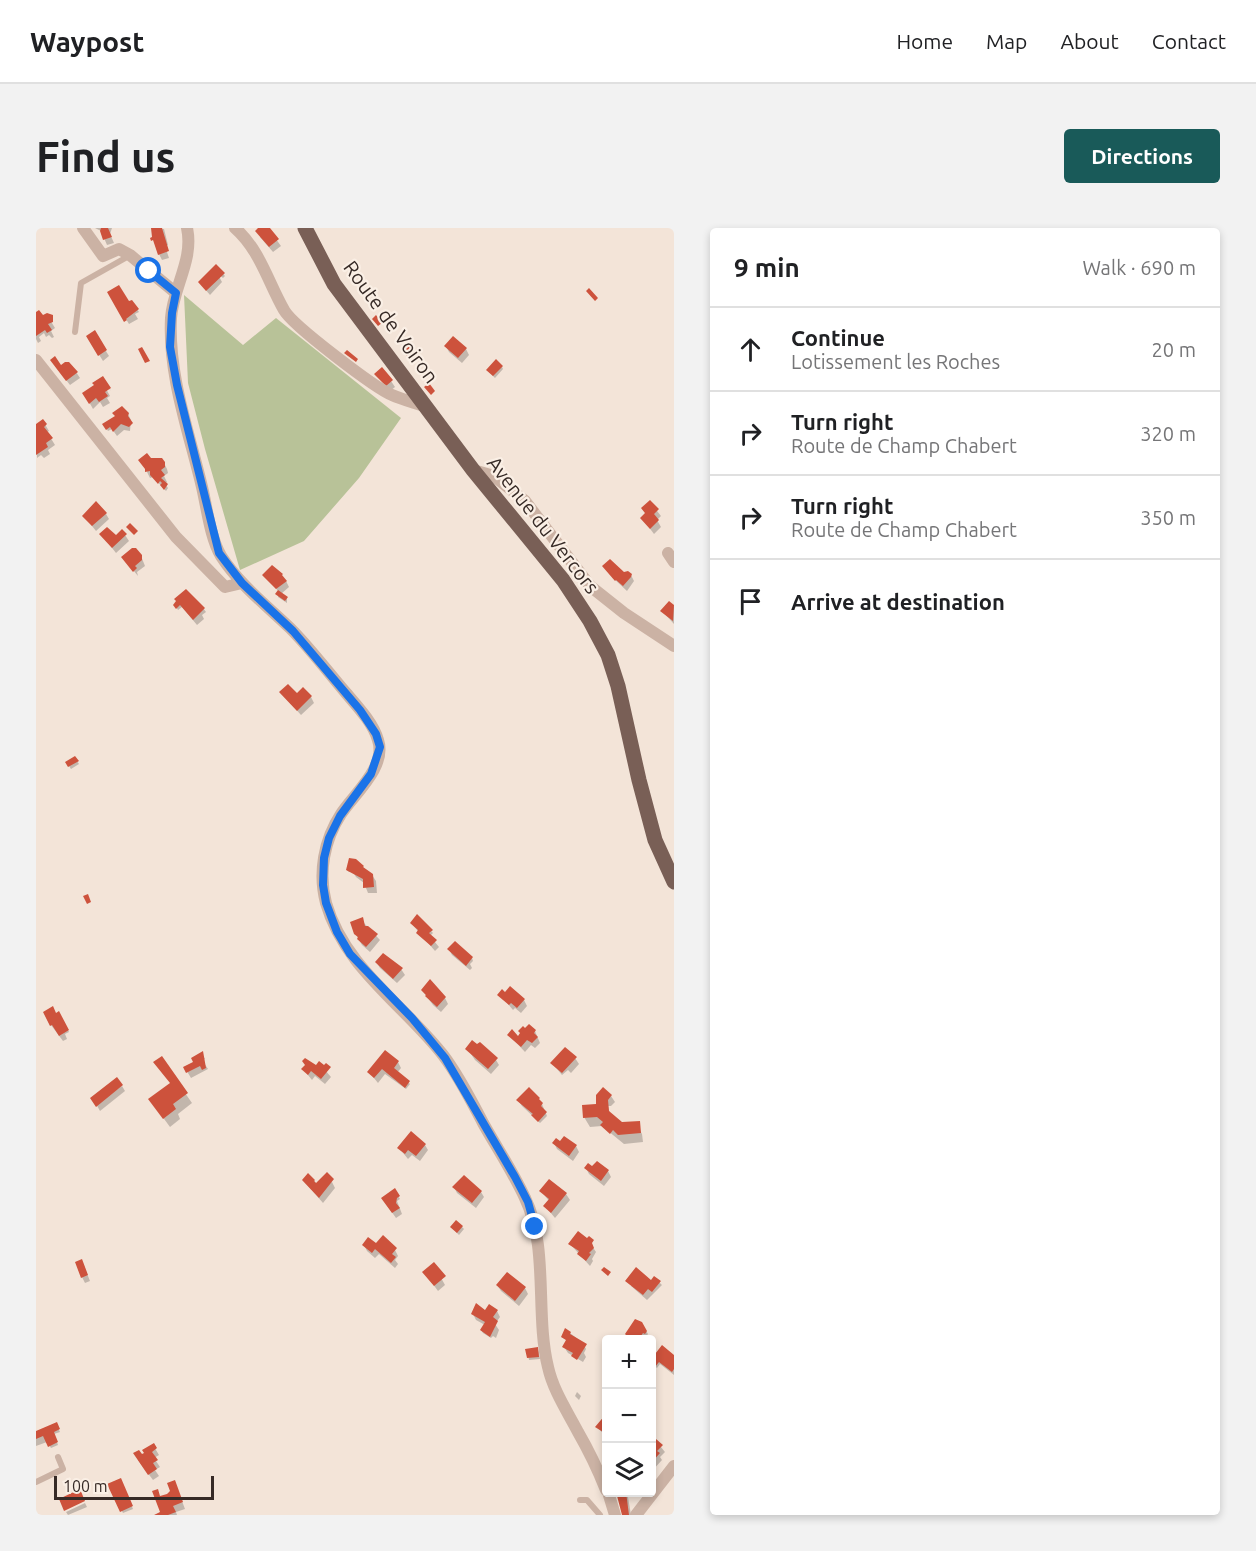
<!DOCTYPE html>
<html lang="en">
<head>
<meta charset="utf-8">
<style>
	body { margin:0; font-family:Ubuntu,sans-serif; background:#f2f2f2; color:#202124 }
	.controls { position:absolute; right:18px; bottom:18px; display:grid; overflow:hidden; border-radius:6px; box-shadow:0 3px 9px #0003 }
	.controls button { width:54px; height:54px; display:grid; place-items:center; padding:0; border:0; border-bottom:2px solid #e0e0e0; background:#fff; color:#202124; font:30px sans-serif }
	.scale { position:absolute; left:18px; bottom:15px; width:160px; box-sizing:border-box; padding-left:6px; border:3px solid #362a26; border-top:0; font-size:16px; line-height:21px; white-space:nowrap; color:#362a26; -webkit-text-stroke:4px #faefe5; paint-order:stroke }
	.stop { position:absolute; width:18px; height:18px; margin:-14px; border:4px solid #1a73e8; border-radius:50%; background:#fff }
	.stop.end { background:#1a73e8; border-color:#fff; box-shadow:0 2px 6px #0008 }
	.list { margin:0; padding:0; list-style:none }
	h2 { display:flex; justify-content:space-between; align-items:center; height:78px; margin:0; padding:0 24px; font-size:26px }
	h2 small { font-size:20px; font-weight:400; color:#757577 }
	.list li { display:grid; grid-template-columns:39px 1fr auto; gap:18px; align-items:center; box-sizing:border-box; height:84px; padding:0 24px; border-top:2px solid #e0e0e0 }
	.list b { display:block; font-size:22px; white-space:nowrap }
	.list p { margin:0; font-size:20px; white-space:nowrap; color:#757577 }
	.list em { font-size:20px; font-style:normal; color:#757577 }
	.icon { flex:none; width:33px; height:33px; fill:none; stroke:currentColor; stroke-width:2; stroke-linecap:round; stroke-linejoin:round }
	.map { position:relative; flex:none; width:638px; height:1287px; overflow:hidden; border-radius:6px }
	header { display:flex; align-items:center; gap:36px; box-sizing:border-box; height:84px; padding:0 30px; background:#fff; border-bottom:2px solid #e0e0e0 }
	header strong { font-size:28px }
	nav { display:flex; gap:33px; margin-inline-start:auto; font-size:21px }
	.intro { display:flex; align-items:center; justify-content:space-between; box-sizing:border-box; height:144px; padding:0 36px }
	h1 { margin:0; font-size:42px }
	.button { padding:15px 27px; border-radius:6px; background:#195a59; color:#fff; font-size:21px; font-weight:700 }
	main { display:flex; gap:36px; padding:0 36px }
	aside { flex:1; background:#fff; border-radius:6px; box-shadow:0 3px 9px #0003 }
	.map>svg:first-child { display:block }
</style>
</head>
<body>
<header>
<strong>Waypost</strong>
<nav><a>Home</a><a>Map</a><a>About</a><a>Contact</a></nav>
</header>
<div class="intro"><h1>Find us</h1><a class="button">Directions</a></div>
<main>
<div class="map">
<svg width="638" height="1287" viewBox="0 0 638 1287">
	<rect width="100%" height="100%" fill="#f3e4d8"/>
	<path fill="#b8c298" d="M148,67L207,117L240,90L365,190L323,250L268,313L204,342L169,221L152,155Z"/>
	<path fill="#0003" d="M59,0H76L74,6L78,15L71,17L65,3Z
		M117,0L128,1L132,17L129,18L133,30L126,32L123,26Z
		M224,0H232L245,18L237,24L224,9Z
		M180,38L189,48L187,50L181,45L186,54L174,67L168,60Z
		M73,64L93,75L96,74L103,84L99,86L102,91L93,96Z
		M0,85L6,90L11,87L19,100L15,103L18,109L16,110L13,107L10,109L8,105L3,109L5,113L2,115L0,111Z
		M58,104L73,128L67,133L52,109Z
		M417,110L430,121L433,127L426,135L413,124L410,118Z
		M19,138L40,144L44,150L34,157Z
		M466,139L467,141L459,150L453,144Z
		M340,146L351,147L359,159L354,163Z
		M67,150L75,163L71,158L69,159L74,168L71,170L74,175L67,179L64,174L57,181L48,165L62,156Z
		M92,186L95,192L94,203L88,202L81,208L76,201L72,203L68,197Z
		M7,193L13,203L11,204L19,217L12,222L14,226L8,230L5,227L1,230L0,198Z
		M115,232L128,235L131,241L132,245L128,248L131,254L129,256L132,260L130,263L117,249L114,250L111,244Z
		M614,274L625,288L621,292L625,299L618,306L606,290L610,286L606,281Z
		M70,286L73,291L60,303L48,288Z
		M65,306L79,309L89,307L93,313L80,325Z
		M105,328L109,338L101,344L102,348L87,330Z
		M584,343L595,347L598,353L591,363L576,349Z
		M228,347L250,353L253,359L245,366L251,370V375L242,369L243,364Z
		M633,375L638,379V396L626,383Z
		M164,376L170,384L166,387L168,391L161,397L146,379L142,382L139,377Z
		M245,465L275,469L278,475L265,487Z
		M39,530L43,536L35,541L31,535Z
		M320,633L336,647L340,653L341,665H332L328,655L320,649L317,644H313L311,642Z
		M327,694L344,712L334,724L326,717L319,705Z
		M375,695L395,703L397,705L394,708L403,719L399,723Z
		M413,721L436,730L437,733L434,736L436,740L434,742L416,727Z
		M341,735L365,741L369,747L361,755L344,740Z
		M386,762L409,770L412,776L405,784L397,777Z
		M467,770L488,772L491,778L485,785L479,780L477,782Z
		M23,785L33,804L29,806L31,811L27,813L15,797Z
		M499,803L504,815L499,820L495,817L489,824L473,807L483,810Z
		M166,826L169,831L166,832L172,841L155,850L149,840L159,835Z
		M435,826L460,832L463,837L455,846L439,832Z
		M539,830L543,836L535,845L532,842L526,847L516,835Z
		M362,834L365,840L361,845L374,856L370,861L349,846L342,855L333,844Z
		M283,835L295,849L289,856L279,848L276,852L267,841L280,839Z
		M140,852L156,875L142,886L144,891L134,899L120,880Z
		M86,858L89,863L64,883L60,876Z
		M575,868L579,874L575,878H572L575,890L585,898L601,897L606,906L607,914L588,916L566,898L554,899L548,889Z
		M482,872L506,876L511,888L504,895L486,878Z
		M518,915L540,918L543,924L537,933L521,921Z
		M389,917L392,922L384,933L376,927L372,931L363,920Z
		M550,940L572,943L575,949L568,958L553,946Z
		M267,952H278L281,957L296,954L299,960L287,975Z
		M514,953L530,966L534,972L519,990L509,978L513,973L505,963Z
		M418,959L445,964L448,969L440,980L421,965Z
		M358,962L364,971L361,973L366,986L360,990L350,976Z
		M415,999H426L428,1001L423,1007Z
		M534,1016L556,1018L560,1024L556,1031L557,1033L554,1038Z
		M328,1017H340L359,1022L362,1028L359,1032L362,1036L359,1040L343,1026L339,1030L331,1023Z
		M46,1033L54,1053L49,1055L46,1049Z
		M398,1036L410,1051L406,1047L404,1048L409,1057L402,1063L388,1044L396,1038L400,1043Z
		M619,1050L626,1057L611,1072L595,1058H620Z
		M461,1057L489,1060L492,1066L483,1078L465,1063Z
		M461,1083L464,1089L459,1096L463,1102L460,1110L457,1108L455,1110L447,1105L445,1102L449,1097L440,1092L437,1086Z
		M605,1095L612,1106L608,1112H594L591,1106Z
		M534,1105L547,1115L550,1121L548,1125L550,1129L547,1134L532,1125L528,1119L532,1113L526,1109Z
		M626,1119L638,1129V1147L624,1136L621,1140L616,1136V1132Z
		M502,1121L504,1131L493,1132L491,1122Z
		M541,1164L545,1168L543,1172L539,1168Z
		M570,1188V1203L568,1206L561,1199Z
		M20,1196L24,1204L18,1206L22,1217L15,1220L11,1214L0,1218V1205Z
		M620,1213L629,1224L624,1229L626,1232L616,1243V1218Z
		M117,1217L123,1227L118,1230L124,1239L119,1242L123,1248L117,1252L102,1232Z
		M87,1258L97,1281L87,1285L82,1276Z
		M141,1260L149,1281L140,1284L141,1287H121L126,1285L125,1270Z
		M589,1264L592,1269L595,1287H587Z
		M49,1275L51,1279L32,1287L30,1284Z"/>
	<path fill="#cd523c" d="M65,0H72L76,9L67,12L64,3Z
		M115,0H126L133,23L122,27L117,12L115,13L114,10L116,9Z
		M222,0H234L243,11L233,19L219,3Z
		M180,36L189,45L170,63L162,54Z
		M83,57L93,73L96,72L103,81L90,91L91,92L88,94L71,64Z
		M553,60L562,70L559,73L550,63Z
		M3,82L7,87L11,85L17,87V94L12,96L16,102L11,105L9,102L0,108V84Z
		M340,87L346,95L342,98L336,91Z
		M59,102L71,122L62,128L50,108Z
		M417,108L431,120L422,130L408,118Z
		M373,118L379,125L374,132L367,123Z
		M106,119L114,133L109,135L102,121Z
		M311,122L322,131L320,134L308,125Z
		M19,128L25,137L29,134H33L42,144L30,153L14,132Z
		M460,131L467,138L457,148L450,142Z
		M346,139L357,152L350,158L338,146Z
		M67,148L75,160L69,164L72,168L63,174L60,170L53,176L46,165L58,157L56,155Z
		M393,155L399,163L395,167L388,159Z
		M86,178L93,185L92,188L97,195L93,199L85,196L77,204L74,199L70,202L66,196L79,188L76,185Z
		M7,191L11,196L8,199L17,210L10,215L12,219L0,227V196Z
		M111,225L115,230H126L129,234V239L125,242L129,247L125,250L132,256L128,262L124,257L126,255L124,253L122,256L114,247V243L109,244V241L102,232Z
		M614,272L623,281L618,286L623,292L614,301L604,290L609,285L605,280Z
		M60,273L71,285L56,298L46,288Z
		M94,295L102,303L98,307L90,299Z
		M71,299L80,307L86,301L91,306L76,320L63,306Z
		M96,320H100L106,327V332L99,338L101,340L97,344L85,329Z
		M574,331L588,344L592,343L596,346L595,349L587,358L580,352L579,353L566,338Z
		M236,337L247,346L246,347L251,353L240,361L226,347Z
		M150,361L169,380L157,392L144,377L140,381L137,377L140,373L138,371Z
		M242,362L252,369L249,373L239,366Z
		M633,373L638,377L637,393L624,383Z
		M252,456L261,465L267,459L276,468L261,483L243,464Z
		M39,528L43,533L32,539L29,534Z
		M313,630L320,631L328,638L327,639L337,646L338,659L327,660V651L310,642Z
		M52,666L55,674L51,676L47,668Z
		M381,686L397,702L393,705L401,712L395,718L380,705L382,702L374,695Z
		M327,689L329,698H332L342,706L330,719L321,711L322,709L318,706L314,694Z
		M419,713L437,729L430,738L411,721Z
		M347,725L367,740L357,751L339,734Z
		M394,751L410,769L401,779L389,768L390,767L385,762Z
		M474,758L489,771L481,780L475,775L473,777L461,767L466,761L469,764Z
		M17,778L20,785L23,783L33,802L23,808L16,797L14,798L7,784Z
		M493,796L500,802L498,805L502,809L496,815L491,812L485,819L471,807L476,801L482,808L484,805L482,803L487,798L489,800Z
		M436,812L441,816L444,814L462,830L452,841L429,821Z
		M529,819L541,829L526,845L514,835Z
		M349,822L363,833L358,840L374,853L369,860L346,841L338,850L331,844Z
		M167,823L170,840L166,842L164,838L150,845L147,839L157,834L155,830Z
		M126,828L152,865L137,876L140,881L127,891L112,871L134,855L117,834Z
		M269,830L280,837L283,833L288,837L290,835L295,839L285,851L275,843L272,847L265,841L269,837L266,833Z
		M81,849L87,857L60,879L54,870Z
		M493,859L504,870L503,871L507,875L505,878L511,884L502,894L495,887L497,886L480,872Z
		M567,859L576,867L572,872L573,883L586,894L604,893L605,905L582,907L577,902L574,906L564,897L567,894L561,889L547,890L546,877L560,876V867Z
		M375,903L390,916L380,928L372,922L369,926L361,920Z
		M528,908L541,917L533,928L516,915L520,910L524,913Z
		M561,933L573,942L565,953L548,940L552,935L556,938Z
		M291,944L298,951L283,970L266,952L272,945L279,952L278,953L280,955Z
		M428,947L446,963L436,975L416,959Z
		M513,951L531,965L515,985L507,978L513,971L503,963Z
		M359,960L364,968L361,970L360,975L364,980L356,985L345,970Z
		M420,992L427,998L421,1005L414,999Z
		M542,1003L551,1010L553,1008L558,1012L556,1015L558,1020L553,1025L555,1026L550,1033L541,1026L543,1023L532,1016Z
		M347,1007L361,1020L356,1026L360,1029L355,1035L339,1021L336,1025L326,1017L332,1009L340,1015Z
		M46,1031L52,1047L45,1050L39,1034Z
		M398,1034L410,1048L398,1058L386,1044Z
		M568,1039L575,1044L572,1048L565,1042Z
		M600,1039L615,1052L618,1048L625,1053L616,1064L612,1061L607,1067L589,1053Z
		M471,1044L490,1059L479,1073L460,1057Z
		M440,1075L449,1082L453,1076L462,1082L457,1089L462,1093L454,1109L444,1102L449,1094L435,1086Z
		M599,1091L606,1094L611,1103L609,1106L607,1105L602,1112H595L589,1106Z
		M529,1100L535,1104L534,1106L551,1116L541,1132L535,1128L537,1125L526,1119L530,1112L525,1109Z
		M626,1117L638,1127V1141L636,1144L623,1134L619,1139L616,1136V1130Z
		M502,1119L503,1129L491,1130L489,1121Z
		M570,1186V1199L567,1204L559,1199Z
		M21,1194L24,1201L18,1204L22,1214L12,1219L7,1208L0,1211V1203Z
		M620,1211L627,1217L621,1223L624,1225L616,1234V1216Z
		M118,1215L121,1220L116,1224L122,1232L117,1235L121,1241L112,1247L97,1225L103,1222L106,1226L108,1225L106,1222Z
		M85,1250L97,1278L84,1284L71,1256Z
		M139,1252L147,1274L137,1278L140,1284L132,1287H118L124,1284L116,1263L122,1261L124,1268L131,1266L134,1263L131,1255Z
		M44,1261L49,1273L28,1283L23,1271Z
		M580,1264H590L593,1287H586Z"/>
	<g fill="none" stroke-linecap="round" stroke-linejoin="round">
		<path stroke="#cbb2a4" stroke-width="6" d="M39,104L45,55L93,28
			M0,1254L27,1241L22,1229
			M544,1272H551L564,1287"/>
		<path stroke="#cbb2a4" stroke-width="12" d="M47,0L67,28L83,21L94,27L140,65
			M151,0C158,32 137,59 135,90C132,147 153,204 166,259C171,280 174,309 185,328C203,356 230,377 254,400C274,420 292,444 310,465C322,479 337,495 342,512C351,539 318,566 305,586C288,612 282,645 290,675C308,739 368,777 407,827C423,848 435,872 447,895C461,920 477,944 489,970C513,1019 499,1086 512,1139C517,1162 531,1183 542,1204C553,1223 562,1242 570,1262
			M199,0C224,22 232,54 248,82C256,97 339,160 356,167C367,172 380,175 391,179
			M0,132L140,309L189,359L206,355
			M437,242L458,248L489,273L554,358L588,385L638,418
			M632,325L638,334
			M572,1264L579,1287
			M600,1287L638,1238"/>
		<path stroke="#795f56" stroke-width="15" d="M269,0L298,56L437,242L527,352L554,393L572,427L582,458L603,552L619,612L638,654"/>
	</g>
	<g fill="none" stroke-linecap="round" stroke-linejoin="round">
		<path stroke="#1a73e8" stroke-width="8" d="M113,43L140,65L136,85L134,119L141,157L183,325L206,355L257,403L324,482L340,506L344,519L335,546L304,588L293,610L288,630L287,657L290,675L301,704L314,726L376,790L409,830L479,949L492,974L499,999"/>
	</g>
	<g text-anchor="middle" stroke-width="4.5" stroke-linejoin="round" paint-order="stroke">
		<g font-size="20" fill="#362a26" stroke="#faefe5">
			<text transform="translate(355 94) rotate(54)" y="7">Route de Voiron</text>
			<text transform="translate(507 297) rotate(52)" y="7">Avenue du Vercors</text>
		</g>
	</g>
</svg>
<div class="controls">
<button>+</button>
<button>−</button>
<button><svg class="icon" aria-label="layers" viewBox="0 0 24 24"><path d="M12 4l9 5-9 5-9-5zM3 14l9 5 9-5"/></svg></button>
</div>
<div class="scale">100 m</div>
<div class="stop" style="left:113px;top:43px"></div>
<div class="stop end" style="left:499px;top:999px"></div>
</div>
<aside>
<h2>9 min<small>Walk · 690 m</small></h2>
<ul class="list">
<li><svg class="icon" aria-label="ahead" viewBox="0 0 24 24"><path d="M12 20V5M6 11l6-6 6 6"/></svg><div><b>Continue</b><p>Lotissement les Roches</p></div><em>20 m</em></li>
<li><svg class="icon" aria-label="right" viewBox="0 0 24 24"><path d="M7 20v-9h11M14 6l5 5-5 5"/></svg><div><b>Turn right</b><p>Route de Champ Chabert</p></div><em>320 m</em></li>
<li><svg class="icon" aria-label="right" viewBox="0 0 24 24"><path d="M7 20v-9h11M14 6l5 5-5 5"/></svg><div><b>Turn right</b><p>Route de Champ Chabert</p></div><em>350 m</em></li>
<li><svg class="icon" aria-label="arrive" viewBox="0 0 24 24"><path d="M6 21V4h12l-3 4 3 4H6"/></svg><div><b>Arrive at destination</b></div></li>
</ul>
</aside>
</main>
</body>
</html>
